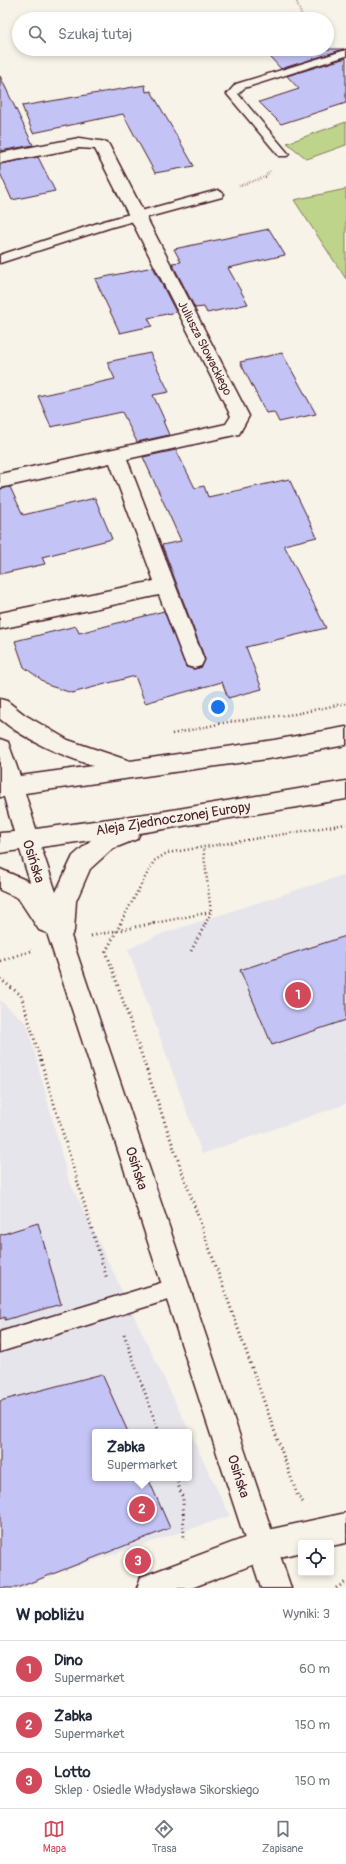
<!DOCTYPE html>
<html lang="pl">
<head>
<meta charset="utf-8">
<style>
	body { margin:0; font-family:Pangolin,sans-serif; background:#f6f6f7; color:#1f2937 }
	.controls { position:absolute; right:12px; bottom:12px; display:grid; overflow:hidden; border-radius:4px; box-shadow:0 2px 6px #0003 }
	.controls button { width:36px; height:36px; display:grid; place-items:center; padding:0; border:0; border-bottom:1px solid #e0e1e3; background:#fff; color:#1f2937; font:20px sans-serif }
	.you { position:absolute; left:218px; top:707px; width:14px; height:14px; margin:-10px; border:3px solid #fff; border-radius:50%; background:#1a73e8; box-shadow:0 0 0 6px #1a73e833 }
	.badge { display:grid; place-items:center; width:26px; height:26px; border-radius:50%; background:#d1495b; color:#fff; font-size:13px; font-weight:700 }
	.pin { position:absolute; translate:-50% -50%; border:2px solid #fff; box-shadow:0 1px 4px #0006 }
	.popup { position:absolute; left:92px; top:1429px; width:100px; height:52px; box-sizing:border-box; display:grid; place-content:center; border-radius:4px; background:#fff; filter:drop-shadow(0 1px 3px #0005); font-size:13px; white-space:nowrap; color:#747a83 }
	.popup b { font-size:15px; color:#1f2937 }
	.popup::after { content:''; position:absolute; left:50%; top:100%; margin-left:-8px; border:8px solid transparent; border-top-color:#fff }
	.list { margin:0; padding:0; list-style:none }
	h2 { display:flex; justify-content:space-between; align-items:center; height:52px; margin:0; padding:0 16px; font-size:17px }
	h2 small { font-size:13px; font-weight:400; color:#747a83 }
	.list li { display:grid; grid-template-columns:26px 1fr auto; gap:12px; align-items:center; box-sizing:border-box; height:56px; padding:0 16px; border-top:1px solid #e0e1e3 }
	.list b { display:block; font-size:15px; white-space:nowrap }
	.list p { margin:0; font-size:13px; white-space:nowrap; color:#747a83 }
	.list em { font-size:13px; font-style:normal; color:#747a83 }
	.icon { flex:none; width:22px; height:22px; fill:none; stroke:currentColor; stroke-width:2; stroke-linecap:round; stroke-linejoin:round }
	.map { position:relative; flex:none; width:346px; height:1588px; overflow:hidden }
	.search { position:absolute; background:#fff; box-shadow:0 2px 6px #0003; left:12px; right:12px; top:12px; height:44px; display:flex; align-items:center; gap:10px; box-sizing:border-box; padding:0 14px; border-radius:22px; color:#747a83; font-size:15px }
	.sheet { height:220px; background:#fff }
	nav { display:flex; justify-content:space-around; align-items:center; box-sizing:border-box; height:56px; border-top:1px solid #e0e1e3; background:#fff; font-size:11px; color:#747a83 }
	nav a { display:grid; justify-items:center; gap:2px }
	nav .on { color:#d1495b }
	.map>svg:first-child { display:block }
</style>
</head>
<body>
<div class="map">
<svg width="346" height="1588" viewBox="0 0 346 1588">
	<rect width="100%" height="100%" fill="#f7f3e8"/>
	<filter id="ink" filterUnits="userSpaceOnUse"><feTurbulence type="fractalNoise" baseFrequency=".025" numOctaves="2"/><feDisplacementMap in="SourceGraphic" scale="8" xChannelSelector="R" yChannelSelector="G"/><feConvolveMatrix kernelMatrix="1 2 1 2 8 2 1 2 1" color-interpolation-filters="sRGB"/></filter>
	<g filter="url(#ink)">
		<path fill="#e7e5ec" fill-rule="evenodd" d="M346,874V1104L202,1154L128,949L161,934Z
			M0,1000L27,1024L68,1178L230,1516L11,1588H0ZM95,1432H189V1478H95Z"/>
		<path fill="#bdd48a" stroke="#847a5a" d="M346,122V145L307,159L287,143Z
			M346,189V279L294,200Z"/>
		<path fill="#c3c3f5" stroke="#4a1f2b" d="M263,49H344L281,69Z
			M346,58V103L281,124L259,102L299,89L287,76Z
			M0,76L33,145L0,151Z
			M145,85L146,92L151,91L194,166L155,173L123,114L33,133L22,106Z
			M38,157L55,191L12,200L0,173V164Z
			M269,229L285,255L228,268L248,304L207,313L204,307L195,308L172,263L181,262L174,249Z
			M153,267L176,312L148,318L152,326L120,333L95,279Z
			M150,353L169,392L153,395L165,421H163L169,435L137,442L122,412L51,427L38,396L115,379L107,362Z
			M282,353L316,414L279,422L274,412L266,413L240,362Z
			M176,450L195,488L204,486L208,497L289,479L317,537L284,545L326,628L246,647L262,689L228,698L222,682L145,703L135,676L72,693L50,686L24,667L15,641L76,626L79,633L164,611L186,667L194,669L202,667L205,659L162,545L181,541L143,457Z
			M10,487L23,515L95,498L112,539L42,557L45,564L0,574V489Z
			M346,936V1020L272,1045L240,970Z
			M38,1223L61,1304L5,1320V1317L0,1319V1235Z
			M102,1374L128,1432H95V1478H148L170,1528L17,1588H0V1401Z"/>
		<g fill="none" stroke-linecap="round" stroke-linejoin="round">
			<defs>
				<path id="lane" d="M346,50V56L244,88L238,94L287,152L289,154L287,156H279L227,94L236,84Z
					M218,190L224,194L222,197L112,227L0,263V255L104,221Z
					M177,1278L184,1281L187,1288L184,1295L0,1352V1332Z"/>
				<path id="street" d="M79,138L107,142L109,145L249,416L239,434L127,459L204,660L201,666L194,668L187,666L184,660L159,595L0,629V613L154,581L110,463L0,488V474L226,424L231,416L95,149L79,148L0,163V153Z
					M346,1513V1543L331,1546V1543H301V1552L263,1561L191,1588H137L141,1577L263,1531Z"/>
				<path id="secondary" d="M0,699L7,701L25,715L68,740L130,761L274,740L346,727V745L274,758L25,793L36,829L160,812L346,781V799L140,833L137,839L112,849L90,869L76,901L74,931L71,936L291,1588H261L47,933L39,930L18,898L0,890V869L30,882L20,850L0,853V833L14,832L4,797H0V739L8,742L20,776L93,766C59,754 28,742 0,719ZM91,840L73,856L56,892L41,847Z"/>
			</defs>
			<use href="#lane" stroke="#4a1f2b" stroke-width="3"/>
			<use href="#street" stroke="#4a1f2b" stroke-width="3"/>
			<use href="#secondary" stroke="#4a1f2b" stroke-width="3"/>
			<path stroke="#4a1f2b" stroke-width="2" stroke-dasharray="0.5 2" stroke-linecap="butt" d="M296,0L301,14L306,19
				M239,186L265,177L270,171"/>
			<path stroke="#4a1f2b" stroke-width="2.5" stroke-dasharray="1 3" stroke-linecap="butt" d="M172,734L228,722L295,714L346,703
				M120,924L154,861L167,853L346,824
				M150,924L211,912L203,847
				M205,924L211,913"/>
			<path stroke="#4a1f2b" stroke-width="3" stroke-dasharray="1 3.5" stroke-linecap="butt" d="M121,923L106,951L168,1132L298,1497L304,1503
				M91,936L155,923
				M191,951L206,923
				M0,961L34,950
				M0,979L21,995L107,1279
				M124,1334L159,1432
				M176,1478L183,1499L184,1540
				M336,1588L346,1582"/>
			<use href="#lane" fill="#f7f3e8" fill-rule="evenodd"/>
			<use href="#street" fill="#f7f3e8" fill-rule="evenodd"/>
			<use href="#secondary" fill="#f7f3e8" fill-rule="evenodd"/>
		</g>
	</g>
	<g text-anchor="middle" stroke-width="3" stroke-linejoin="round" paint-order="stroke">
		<g font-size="12" fill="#4a1f2b" stroke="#f7f3e8">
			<text transform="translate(205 348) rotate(63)" y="4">Juliusza Słowackiego</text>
		</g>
		<g font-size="14" fill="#4a1f2b" stroke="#f7f3e8">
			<text transform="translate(173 818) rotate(-9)" y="5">Aleja Zjednoczonej Europy</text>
			<text transform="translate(34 861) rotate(72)" y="5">Osińska</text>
			<text transform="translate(137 1168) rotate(72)" y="5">Osińska</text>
			<text transform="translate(239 1476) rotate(72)" y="5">Osińska</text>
		</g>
	</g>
</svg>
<div class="controls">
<button><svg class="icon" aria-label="locate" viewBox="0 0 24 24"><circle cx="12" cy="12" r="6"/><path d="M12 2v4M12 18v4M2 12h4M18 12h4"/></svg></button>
</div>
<div class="you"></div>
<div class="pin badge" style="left:298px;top:995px">1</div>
<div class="pin badge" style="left:142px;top:1509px">2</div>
<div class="popup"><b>Żabka</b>Supermarket</div>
<div class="pin badge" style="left:138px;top:1561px">3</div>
<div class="search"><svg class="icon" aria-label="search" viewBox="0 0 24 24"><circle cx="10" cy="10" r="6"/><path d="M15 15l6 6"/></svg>Szukaj tutaj</div>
</div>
<section class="sheet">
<h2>W pobliżu<small>Wyniki: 3</small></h2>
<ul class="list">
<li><span class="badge">1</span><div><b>Dino</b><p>Supermarket</p></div><em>60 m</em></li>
<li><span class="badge">2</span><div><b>Żabka</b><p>Supermarket</p></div><em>150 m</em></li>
<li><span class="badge">3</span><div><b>Lotto</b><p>Sklep · Osiedle Władysława Sikorskiego</p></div><em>150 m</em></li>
</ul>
</section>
<nav>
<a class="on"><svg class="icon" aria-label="map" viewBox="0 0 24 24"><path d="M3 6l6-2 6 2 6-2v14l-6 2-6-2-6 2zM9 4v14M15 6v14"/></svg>Mapa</a>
<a><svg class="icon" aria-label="directions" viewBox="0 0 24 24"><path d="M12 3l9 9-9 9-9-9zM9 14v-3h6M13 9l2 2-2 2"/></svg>Trasa</a>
<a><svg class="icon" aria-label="saved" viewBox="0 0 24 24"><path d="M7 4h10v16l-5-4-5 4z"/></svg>Zapisane</a>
</nav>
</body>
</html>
